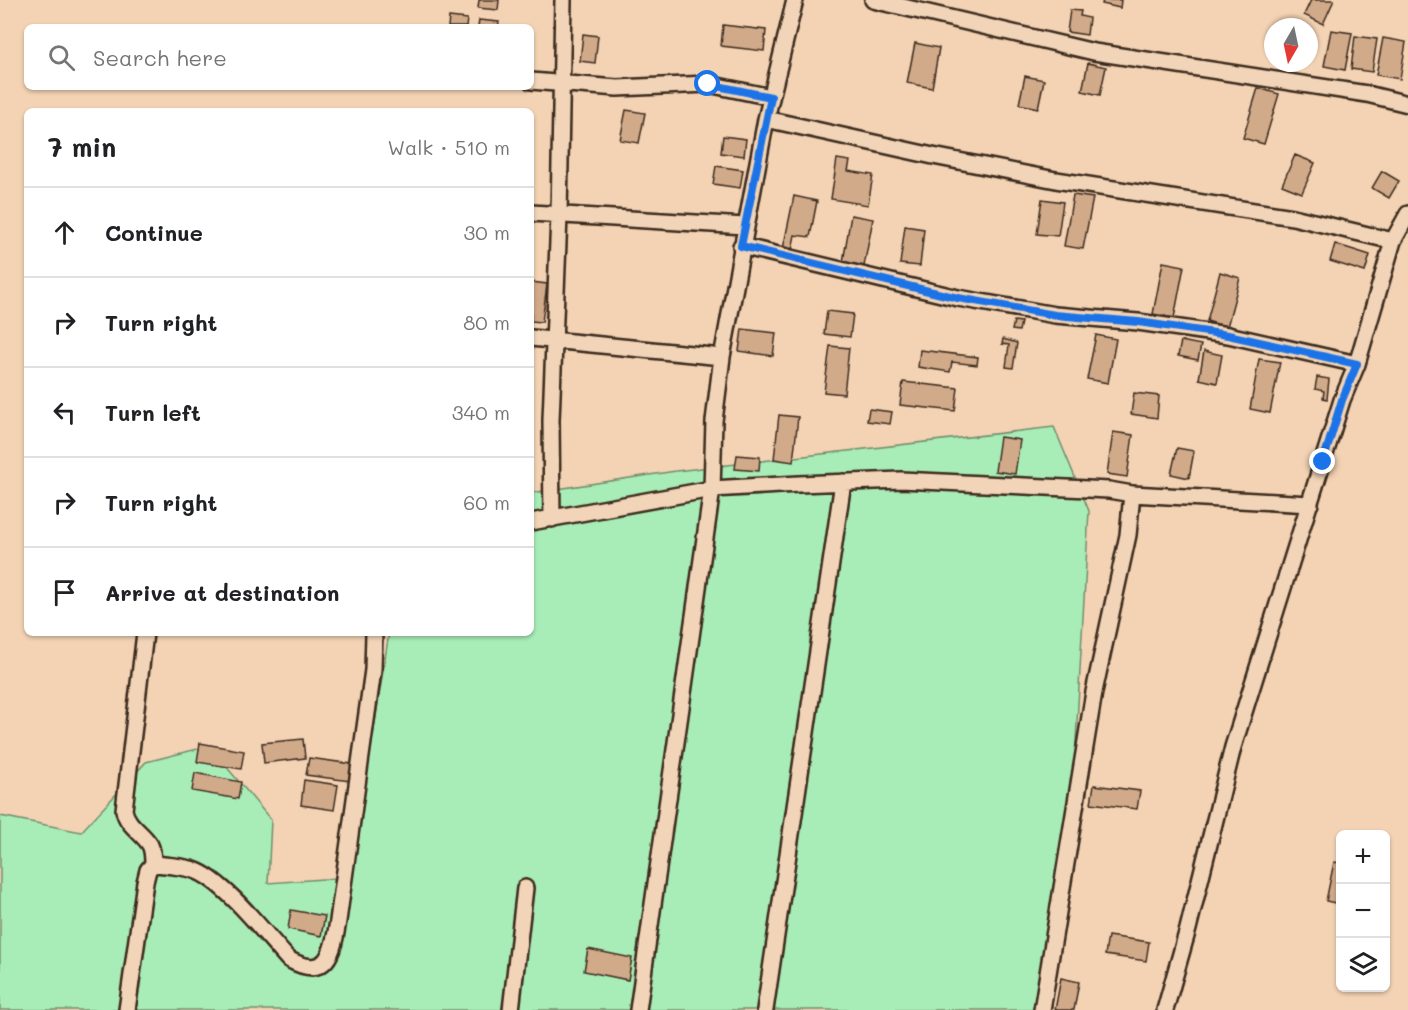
<!DOCTYPE html>
<html lang="en">
<head>
<meta charset="utf-8">
<style>
	body { margin:0; font-family:Mali,sans-serif; background:#f6f6f6; color:#202124 }
	.controls { position:absolute; right:18px; bottom:18px; display:grid; overflow:hidden; border-radius:9px; box-shadow:0 2px 4px #0004 }
	.controls button { width:54px; height:54px; display:grid; place-items:center; padding:0; border:0; border-bottom:2px solid #e0e0e0; background:#fff; color:#202124; font:30px sans-serif }
	.compass { position:absolute; left:1264px; top:18px; width:54px; height:54px; border-radius:50%; background:#fff; box-shadow:0 2px 4px #0004; rotate:189deg }
	.stop { position:absolute; width:18px; height:18px; margin:-14px; border:4px solid #1a73e8; border-radius:50%; background:#fff }
	.stop.end { background:#1a73e8; border-color:#fff; box-shadow:0 2px 6px #0008 }
	.list { margin:0; padding:0; list-style:none }
	h2 { display:flex; justify-content:space-between; align-items:center; height:78px; margin:0; padding:0 24px; font-size:26px }
	h2 small { font-size:20px; font-weight:400; color:#757577 }
	.list li { display:grid; grid-template-columns:39px 1fr auto; gap:18px; align-items:center; box-sizing:border-box; height:90px; padding:0 24px; border-top:2px solid #e0e0e0 }
	.list b { display:block; font-size:22px; white-space:nowrap }
	.list em { font-size:20px; font-style:normal; color:#757577 }
	.icon { flex:none; width:33px; height:33px; fill:none; stroke:currentColor; stroke-width:2; stroke-linecap:round; stroke-linejoin:round }
	.map { position:relative; flex:none; width:1408px; height:1010px; overflow:hidden }
	.search { position:absolute; background:#fff; box-shadow:0 2px 4px #0004; left:24px; top:24px; width:510px; height:66px; display:flex; align-items:center; gap:15px; box-sizing:border-box; padding:0 21px; border-radius:9px; color:#757577; font-size:22px }
	.panel { position:absolute; background:#fff; box-shadow:0 2px 4px #0004; left:24px; top:108px; width:510px; height:528px; border-radius:9px }
	.map>svg:first-child { display:block }
</style>
</head>
<body>
<div class="map">
<svg width="1408" height="1010" viewBox="0 0 1408 1010">
	<rect width="100%" height="100%" fill="#f3d3b4"/>
	<filter id="ink" filterUnits="userSpaceOnUse"><feTurbulence type="fractalNoise" baseFrequency=".0167" numOctaves="2"/><feDisplacementMap in="SourceGraphic" scale="12" xChannelSelector="R" yChannelSelector="G"/><feConvolveMatrix kernelMatrix="1 2 1 2 8 2 1 2 1" color-interpolation-filters="sRGB"/></filter>
	<g filter="url(#ink)">
		<path fill="#a8edb8" stroke="#728c6b" stroke-width="1.5" d="M1054,427L1089,511L1070,846L1046,1010H0V816L81,832L146,762L209,746L271,820L268,883L351,877L389,633H531V493L676,471Z"/>
		<path fill="#d1aa8a" stroke="#3b2a1e" stroke-width="1.5" d="M479,0H499L498,10L478,8Z
			M1103,0H1121L1120,8L1102,4Z
			M1311,0H1334L1323,24L1304,15Z
			M1070,10L1081,11L1080,16L1089,18L1087,35L1067,32Z
			M449,17L467,19L466,27H448Z
			M479,20L499,22L498,27H478Z
			M723,25L766,30L764,51L721,46Z
			M1331,30L1352,33L1345,70L1324,66Z
			M583,34L598,36L595,63L580,61Z
			M1355,36L1377,39L1372,72L1351,69Z
			M1383,38L1406,42L1400,79L1376,75Z
			M915,43L939,48L932,88L907,83Z
			M1088,63L1106,67L1100,95L1082,91Z
			M1025,76L1044,80L1038,108L1019,104Z
			M1258,88L1279,94L1264,144L1243,138Z
			M626,110L645,113L639,143L620,140Z
			M723,136L746,139L744,156L721,153Z
			M1295,155L1315,163L1302,193L1282,185Z
			M837,159L850,161L848,171L873,175L868,205L831,199Z
			M716,166L743,170L740,188L713,184Z
			M1382,171L1399,181L1389,198L1372,188Z
			M1073,195L1093,198L1083,249L1064,246Z
			M794,196L817,201L810,237L795,235L792,250L783,249Z
			M1042,199L1063,202L1058,236L1037,234Z
			M851,215L873,219L864,266L843,262Z
			M905,226L924,229L920,266L900,264Z
			M1335,244L1370,255L1365,272L1330,261Z
			M1163,262L1184,266L1174,318L1153,314Z
			M1220,272L1240,278L1227,327L1207,321Z
			M531,282L547,284L542,322L531,321Z
			M827,311L853,314L850,337L824,334Z
			M1014,321L1021,322L1019,331L1012,330Z
			M742,329L776,333L773,356L739,351Z
			M1096,335L1116,339L1108,383L1087,379Z
			M1003,339L1017,343L1013,368L1006,367L1009,345L1002,344Z
			M1181,341L1201,345L1198,360L1178,356Z
			M830,346L849,348L844,394L824,392Z
			M920,350L978,357L977,365L952,362L950,372L918,367Z
			M1204,351L1222,355L1217,383L1199,379Z
			M1259,359L1280,362L1270,413L1250,409Z
			M1317,377L1329,379L1327,399L1323,398L1324,391L1315,389Z
			M903,382L958,388L955,411L900,405Z
			M1134,393L1159,396L1157,418L1131,414Z
			M869,409L892,412L890,424L867,421Z
			M779,415L798,417L793,462L774,459Z
			M1113,432L1133,435L1127,477L1107,474Z
			M1000,437L1020,440L1015,474L995,471Z
			M1177,448L1194,451L1189,478L1171,474Z
			M737,455L760,457L759,471L735,469Z
			M303,739L305,758L264,763L262,743Z
			M200,743L244,751L241,769L197,762Z
			M309,758L352,764L350,781L306,775Z
			M195,773L241,782L238,799L192,791Z
			M304,780L338,785L334,810L301,805Z
			M1094,785L1140,791L1137,809L1091,803Z
			M1334,862L1340,863V904L1326,901Z
			M291,910L325,916L321,936L288,929Z
			M1108,936L1149,942L1146,961L1105,955Z
			M588,949L632,958L628,980L584,971Z
			M1061,978L1079,982L1074,1010H1055Z"/>
		<g fill="none" stroke-linecap="round" stroke-linejoin="round">
			<defs>
				<path id="minor" d="M873,0L1094,52L1367,94L1408,104
					M531,81L617,88L708,84L771,97
					M766,119L933,156L1056,180L1293,217L1393,241
					M531,213L745,226
					M741,246L958,298L1055,315L1138,322L1228,335L1357,364
					M531,338L722,357
					M1132,494L1310,504
					M552,519L551,420L559,216L563,0
					M531,522L712,489L799,484L901,480L1109,490L1132,494L1128,535L1094,692L1042,1010
					M145,633L124,810C127,826 142,832 150,845C153,851 153,858 153,864
					M127,1010L145,882L148,870L153,864C167,865 181,866 194,870C224,880 266,935 288,959C327,981 333,953 338,921L373,670L374,633
					M511,1010L525,888
					M638,1010L712,489L714,421L722,357L766,119L795,0
					M765,1010L843,482
					M1165,1010L1188,929L1233,747L1342,400L1357,364L1393,241L1408,214"/>
			</defs>
			<use href="#minor" stroke="#3b2a1e" stroke-width="20"/>
			<use href="#minor" stroke="#f2d5b8" stroke-width="15"/>
		</g>
	</g>
	<g fill="none" stroke-linecap="round" stroke-linejoin="round" filter="url(#ink)">
		<path stroke="#1a73e8" stroke-width="8" d="M708,84L771,97L741,246L958,298L1055,315L1138,322L1228,335L1357,364L1342,400L1323,462"/>
	</g>
</svg>
<div class="controls">
<button>+</button>
<button>−</button>
<button><svg class="icon" aria-label="layers" viewBox="0 0 24 24"><path d="M12 4l9 5-9 5-9-5zM3 14l9 5 9-5"/></svg></button>
</div>
<svg class="compass" viewBox="-18 -18 36 36"><path d="M0-13l5 13h-10z" fill="#e53935"/><path d="M0 13l5-13h-10z" fill="#757577"/></svg>
<div class="stop" style="left:708px;top:84px"></div>
<div class="stop end" style="left:1323px;top:462px"></div>
<div class="search"><svg class="icon" aria-label="search" viewBox="0 0 24 24"><circle cx="10" cy="10" r="6"/><path d="M15 15l6 6"/></svg>Search here</div>
<section class="panel">
<h2>7 min<small>Walk · 510 m</small></h2>
<ul class="list">
<li><svg class="icon" aria-label="ahead" viewBox="0 0 24 24"><path d="M12 20V5M6 11l6-6 6 6"/></svg><div><b>Continue</b></div><em>30 m</em></li>
<li><svg class="icon" aria-label="right" viewBox="0 0 24 24"><path d="M7 20v-9h11M14 6l5 5-5 5"/></svg><div><b>Turn right</b></div><em>80 m</em></li>
<li><svg class="icon" aria-label="left" viewBox="0 0 24 24"><path d="M17 20v-9H6M10 6l-5 5 5 5"/></svg><div><b>Turn left</b></div><em>340 m</em></li>
<li><svg class="icon" aria-label="right" viewBox="0 0 24 24"><path d="M7 20v-9h11M14 6l5 5-5 5"/></svg><div><b>Turn right</b></div><em>60 m</em></li>
<li><svg class="icon" aria-label="arrive" viewBox="0 0 24 24"><path d="M6 21V4h12l-3 4 3 4H6"/></svg><div><b>Arrive at destination</b></div></li>
</ul>
</section>
</div>
</body>
</html>
